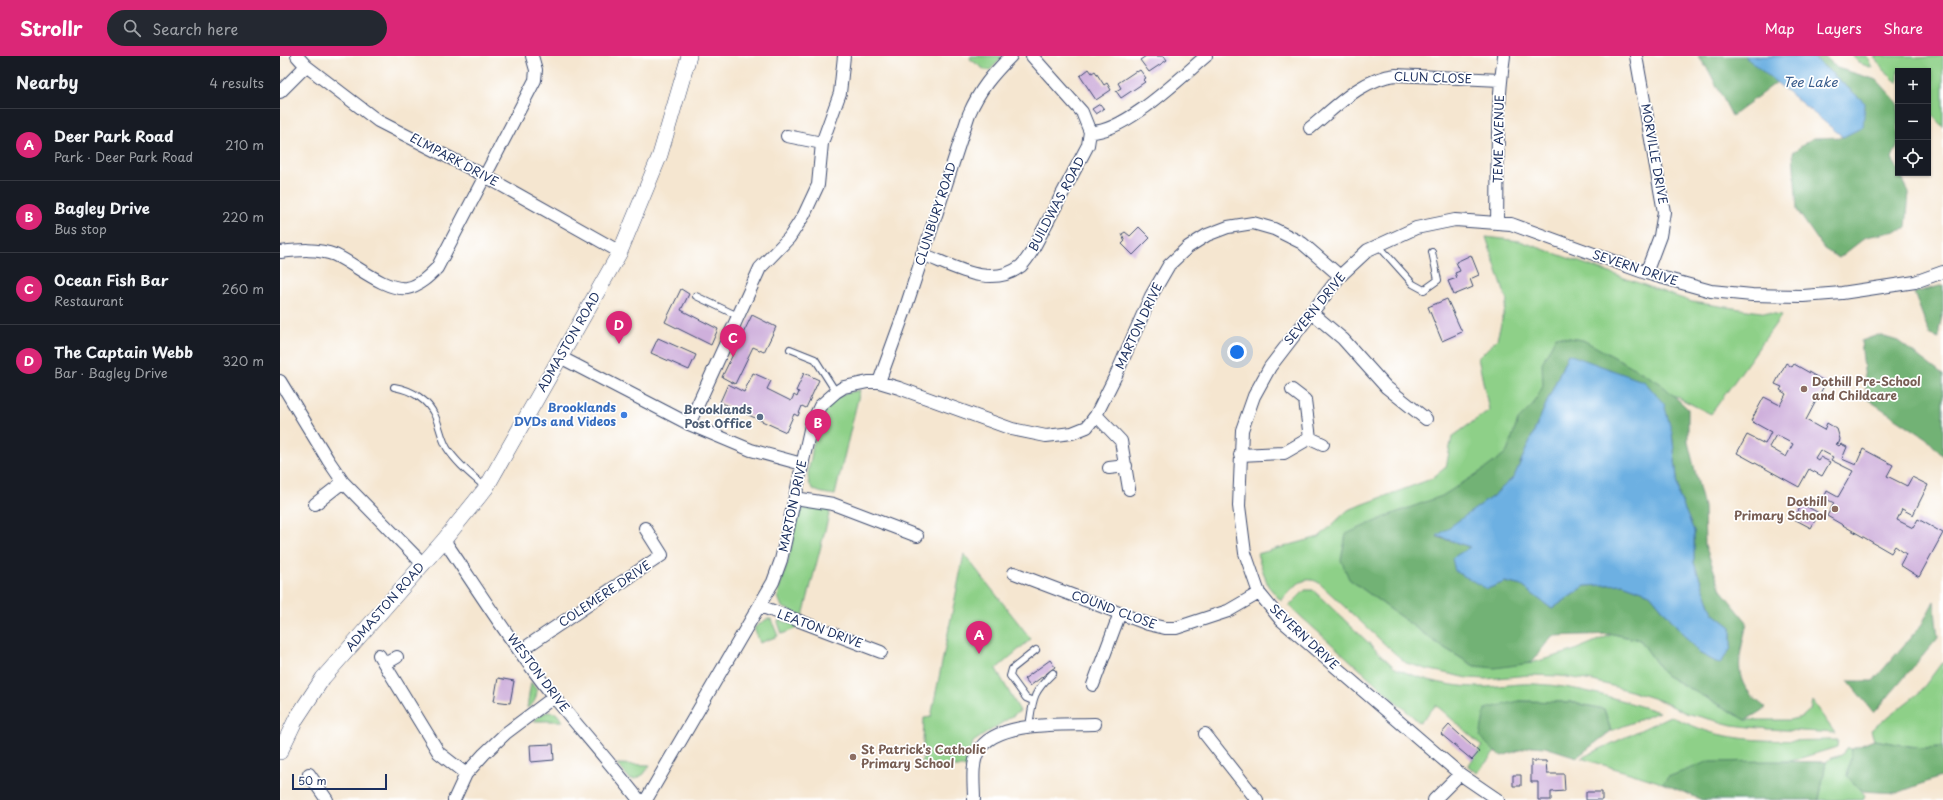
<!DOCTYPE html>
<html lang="en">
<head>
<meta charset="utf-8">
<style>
	body { margin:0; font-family:"Playpen Sans",sans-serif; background:#242831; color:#f1f3f6 }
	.controls { position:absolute; right:12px; top:12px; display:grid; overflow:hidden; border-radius:0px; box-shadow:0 1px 3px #0004 }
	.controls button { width:36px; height:36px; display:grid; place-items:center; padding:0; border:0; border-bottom:1px solid #363941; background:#171b24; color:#f1f3f6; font:20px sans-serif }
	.scale { position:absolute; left:12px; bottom:10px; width:95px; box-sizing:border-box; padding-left:4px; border:2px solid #1b2f5e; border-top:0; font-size:11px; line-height:14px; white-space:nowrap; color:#1b2f5e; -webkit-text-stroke:3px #fff; paint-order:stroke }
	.you { position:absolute; left:957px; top:296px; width:14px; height:14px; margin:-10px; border:3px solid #fff; border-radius:50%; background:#1a73e8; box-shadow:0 0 0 6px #1a73e833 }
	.badge { display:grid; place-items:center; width:26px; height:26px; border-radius:50%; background:#db2777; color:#fff; font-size:13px; font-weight:700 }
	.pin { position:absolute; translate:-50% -33px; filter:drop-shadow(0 1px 2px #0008) }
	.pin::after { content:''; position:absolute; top:21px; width:14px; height:12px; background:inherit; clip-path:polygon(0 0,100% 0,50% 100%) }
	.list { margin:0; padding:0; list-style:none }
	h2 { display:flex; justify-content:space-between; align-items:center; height:52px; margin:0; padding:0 16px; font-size:17px }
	h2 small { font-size:13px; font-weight:400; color:#9ea1a6 }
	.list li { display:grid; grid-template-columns:26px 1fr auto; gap:12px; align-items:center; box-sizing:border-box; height:72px; padding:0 16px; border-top:1px solid #363941 }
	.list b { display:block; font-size:15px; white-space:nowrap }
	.list p { margin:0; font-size:13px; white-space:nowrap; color:#9ea1a6 }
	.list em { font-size:13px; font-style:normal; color:#9ea1a6 }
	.icon { flex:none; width:22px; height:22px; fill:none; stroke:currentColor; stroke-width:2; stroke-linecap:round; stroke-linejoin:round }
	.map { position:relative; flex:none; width:1663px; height:744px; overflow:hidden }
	header { display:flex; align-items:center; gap:24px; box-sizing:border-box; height:56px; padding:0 20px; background:#db2777; color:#fff }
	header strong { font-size:19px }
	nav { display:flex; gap:22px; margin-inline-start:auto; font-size:14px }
	.search { width:280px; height:36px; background:#242831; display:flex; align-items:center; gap:10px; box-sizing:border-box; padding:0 14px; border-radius:22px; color:#9ea1a6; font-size:15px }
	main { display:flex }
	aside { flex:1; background:#171b24 }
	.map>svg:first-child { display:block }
</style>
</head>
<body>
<header>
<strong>Strollr</strong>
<div class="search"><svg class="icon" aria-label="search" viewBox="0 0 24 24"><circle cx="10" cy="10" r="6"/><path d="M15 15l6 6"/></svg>Search here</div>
<nav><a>Map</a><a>Layers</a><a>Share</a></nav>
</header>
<main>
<aside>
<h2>Nearby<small>4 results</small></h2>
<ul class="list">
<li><span class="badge">A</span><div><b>Deer Park Road</b><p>Park · Deer Park Road</p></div><em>210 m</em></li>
<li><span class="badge">B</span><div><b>Bagley Drive</b><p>Bus stop</p></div><em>220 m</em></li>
<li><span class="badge">C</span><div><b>Ocean Fish Bar</b><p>Restaurant</p></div><em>260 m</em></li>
<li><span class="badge">D</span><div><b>The Captain Webb</b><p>Bar · Bagley Drive</p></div><em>320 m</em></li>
</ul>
</aside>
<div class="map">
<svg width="1663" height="744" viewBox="0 0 1663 744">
	<rect width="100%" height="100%" fill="#fff"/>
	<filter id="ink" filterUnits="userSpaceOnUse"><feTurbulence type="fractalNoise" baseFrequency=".025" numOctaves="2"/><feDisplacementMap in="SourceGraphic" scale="8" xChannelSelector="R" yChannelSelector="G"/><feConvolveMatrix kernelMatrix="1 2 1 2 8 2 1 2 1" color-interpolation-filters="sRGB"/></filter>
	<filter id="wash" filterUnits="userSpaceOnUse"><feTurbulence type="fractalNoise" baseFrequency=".012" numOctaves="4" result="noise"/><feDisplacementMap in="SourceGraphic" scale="16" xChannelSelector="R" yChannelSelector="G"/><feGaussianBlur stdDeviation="0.9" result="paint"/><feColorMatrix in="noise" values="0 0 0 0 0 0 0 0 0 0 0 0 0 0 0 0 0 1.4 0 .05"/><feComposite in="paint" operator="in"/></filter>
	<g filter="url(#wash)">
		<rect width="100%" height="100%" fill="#f5e6d0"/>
		<path fill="#8ed088" stroke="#548073" d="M691,0H721V3L710,14H705L690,3Z
			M1572,0H1587L1592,12L1579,7Z
			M1594,0H1633L1636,2L1663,0V71L1648,55V15H1618V27L1603,14Z
			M1206,181L1240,185L1412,246L1502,259L1431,358L1285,285L1226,420L1069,523L1158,588L1194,610L1251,607L1290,596L1333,578L1360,584L1385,619L1466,664H1509L1522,661L1530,654L1532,645L1555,677L1488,673L1452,669L1406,657L1379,644L1347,634L1313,625L1280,620L1249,619L1207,623L1188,622L1146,613L1126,607L1110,593L1039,527C1024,517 1011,533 1001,545L988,530L977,498L1039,481L1068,454L1151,423L1166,411L1172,381L1209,354L1198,302L1217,283L1227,245Z
			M580,334L555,439C548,438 537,437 532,432C525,424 529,411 531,402C536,368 540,341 580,334Z
			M528,448L551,451L523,560L502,551L498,541L499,533L507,509L519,456Z
			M684,498L751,583L716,613L740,655L693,686L688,711H642L644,662L651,661Z
			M1025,534H1033L1115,612C1145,625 1174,632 1207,631C1223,630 1239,627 1255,628C1298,630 1338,643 1379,656L1331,675L1324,653L1290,646L1239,645L1200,681L1215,696L1197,717L1188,710L1202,690L1156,649L1140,667L1009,550Z
			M487,563H491L498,580L480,587L474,572Z
			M499,564L519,570L520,571L502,578L498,566Z
			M1663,605V691L1641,692L1594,684L1591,674L1640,636Z
			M251,626L257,635C256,644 254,648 247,652Z
			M267,656L276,657L283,665H254L259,659Z
			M1390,660C1409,668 1427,677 1447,680C1483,687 1522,684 1558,684L1557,691L1511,705L1472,706L1388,721L1382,727L1301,702Z
			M1566,692L1572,693L1567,720L1585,739L1583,744H1539L1546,706L1551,702L1562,699Z
			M337,708L370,709L364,718L356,723H350Z"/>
		<path fill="#72b274" stroke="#467069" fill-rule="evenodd" d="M1418,0H1464L1497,26L1452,60L1429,15Z
			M1532,0H1545L1557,12L1597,24L1618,47V88L1612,102L1629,136L1626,173L1586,181L1559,202L1544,193L1517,154L1513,96L1533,82L1563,81L1585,47Z
			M1663,229V256L1659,273V282L1650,279L1634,237Z
			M1598,279L1618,285L1663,319V400L1646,382L1587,343L1581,285Z
			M1276,280L1303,284L1351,310L1380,327L1408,353V386L1424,451L1425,489L1441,534L1467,566C1463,589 1452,615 1468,635C1472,641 1480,647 1486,652L1466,664L1385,619L1360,584L1333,578L1272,580L1251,607L1215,612L1194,610L1158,588L1069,523L1061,504L1066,478L1112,458L1162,440L1206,412L1227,396L1238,364L1253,349L1263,330L1262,307ZM1288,298L1392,377L1399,440L1414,475V507L1433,557L1451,571V592L1440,608L1419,597L1370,538L1343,528L1305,530L1272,553L1242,530L1225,526L1207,533L1191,491L1157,481L1213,440L1234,421Z
			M1654,545L1658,582L1594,657L1568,625H1593L1642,568Z
			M1239,645L1290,646L1324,653L1331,675L1297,701L1265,691L1252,690L1222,700L1215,696L1200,681L1205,653Z
			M1594,684L1641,692L1663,691V720L1617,737L1582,735L1567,720L1572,693Z
			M1490,705L1546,706L1539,744H1422L1382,727L1388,721L1427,706Z"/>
		<path fill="#6db0e2" stroke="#4470a0" d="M1464,0H1532L1585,47L1583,71L1563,81Z
			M1288,298L1365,326L1384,348L1392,377L1399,440L1414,475V507L1433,557L1451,571V592L1440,608L1419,597L1370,538L1343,528L1305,530L1272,553L1242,530L1225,526L1207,533L1175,515L1172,502L1190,491L1157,480L1213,440L1234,421Z"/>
		<g id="blocks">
			<path fill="#cfb0dc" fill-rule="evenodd" d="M866,0H884L887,4L869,16L860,4Z
				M809,13L812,17L815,15L824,29L827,27L831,34L816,44L800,20Z
				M860,14L866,22L863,24L865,26L841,42L836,35L841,32L838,27L856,15L857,16Z
				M820,48L824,53L816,58L812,53Z
				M859,171L870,182L853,199L842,188L845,185L842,178L845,176L850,180Z
				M1191,199L1199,219L1190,223L1193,231L1174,239L1168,225L1177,222L1175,217L1180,215L1176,206Z
				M401,233L409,238L401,254L438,273L431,289L385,266Z
				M1167,243L1182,276L1162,285L1148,251Z
				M472,259L496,271L484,296L473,291L455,328L442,321Z
				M378,282L416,299L409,314L371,297Z
				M1506,307L1512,311L1514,308L1546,326L1526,364L1544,374L1547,367L1557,373L1560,383L1559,387L1556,388L1559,390L1561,388L1567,391L1562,403L1576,409L1583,393L1613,409L1607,420L1627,430L1632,421L1648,429L1633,459L1622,453L1617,464L1633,472L1638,463L1663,477L1639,521L1620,509L1626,498L1615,490L1611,497L1547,460L1554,447L1544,442L1547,435L1558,441L1573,415L1551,404L1553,401L1540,394L1535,402L1538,404L1540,401L1550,406L1542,420L1529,413L1519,431L1457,397L1467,379L1485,388L1491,376L1471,365L1484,341L1500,349L1506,338L1500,334L1502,331L1495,328ZM1496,379L1513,388L1506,401L1489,391Z
				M473,317L491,325L487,333L511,345L514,339L517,341L519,336L516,335L524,317L539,324L526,352L522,350L518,360L514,358L506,376L440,346L448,328L464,336Z
				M1522,448L1539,457L1531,472L1514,463Z
				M770,604L775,611L750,630L744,623Z
				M218,622L234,625L230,647L214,645Z
				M1169,669L1199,696L1192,704L1161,678Z
				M273,688L274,704L251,706L250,689Z
				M1251,705H1266L1267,718H1284L1285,735L1271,736V744H1258V726H1251Z
				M1233,719H1241V730H1233Z
				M1306,736H1322V744H1306Z"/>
		</g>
	</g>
	<g filter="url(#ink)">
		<use href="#blocks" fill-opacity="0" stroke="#3c4a6f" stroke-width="1"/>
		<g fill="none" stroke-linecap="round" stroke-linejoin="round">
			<defs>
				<path id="service" d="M1098,189L1133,228L1144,234L1158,224L1152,196
					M416,240L458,260
					M510,293L535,303L556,336
					M114,331C132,334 148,344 155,360C160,371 161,382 167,392C177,408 193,420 206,432
					M753,645L746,642L730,620L732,613L756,594
					M749,671C753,643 752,637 773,617"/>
				<path id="minor" d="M17,0L26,10L98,65L205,120L340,196
					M1356,0L1384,156L1380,180L1366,217
					M0,36L26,10
					M1030,72C1056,51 1081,23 1116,19L1220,24
					M810,76C844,77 900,22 926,0
					M507,80L542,87
					M1217,167C1218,111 1216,55 1224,0
					M0,196C19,194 37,192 55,199C75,208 105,235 127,232C139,230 149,220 157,212L255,24L256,14L252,0
					M642,198C672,209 710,234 741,210C745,206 749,200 752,195L808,89L810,76L802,56L752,0
					M1031,256L1063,283L1106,331L1146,363
					M280,301L409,368L471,394L522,408
					M0,325L48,404L63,426L143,508
					M599,326L624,257L689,58C700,33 712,19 731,0
					M816,359L841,385L849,433
					M409,368L480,212L509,182L524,159L538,129L542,87L560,37L564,0
					M1030,382L1043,388
					M960,399L1004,397L1030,382L1025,344L1012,334
					M829,412L846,410
					M515,442L553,448L637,480
					M35,448L63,426
					M164,484C200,537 234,591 274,641C302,675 332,709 359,744
					M734,517L868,568L885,572H896L948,555L979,537
					M480,550L601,596
					M240,595L382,499L365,472
					M99,599L159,697L186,718
					M105,608L117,601
					M813,629L840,557
					M925,678L977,744
					M29,718L47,744
					M174,744L186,718L204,698L226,677L274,641
					M366,744L493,526L501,504L531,369L540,350L556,336L564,331L588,326H599L619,332L732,373L766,380L792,377L807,371L816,359L836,319L871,240L889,209L908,191L927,179L948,171L973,167L994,173L1022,187L1060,220
					M694,744C694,729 691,709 698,696C714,664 784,669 815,668
					M1154,744L1180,718
					M1218,744L1180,718L1001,564L979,537L965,497L959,450L962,374L974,340L990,311L1060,220L1088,194L1136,172L1175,164L1231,168L1366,217L1431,235L1472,239L1523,240L1562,237L1635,226L1663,216"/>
				<path id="tertiary" d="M0,696L16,663L43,622L164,484L206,432L340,196L380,99L409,0"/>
			</defs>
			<use href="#service" stroke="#3c4a6f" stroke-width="8"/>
			<use href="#minor" stroke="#3c4a6f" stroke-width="14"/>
			<use href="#tertiary" stroke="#3c4a6f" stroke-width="16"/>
			<use href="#service" stroke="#fff" stroke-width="6"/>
			<use href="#minor" stroke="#fff" stroke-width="12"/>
			<use href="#tertiary" stroke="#fff" stroke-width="15"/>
		</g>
	</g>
	<g fill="#8d6e63" stroke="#fff" stroke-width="1.5">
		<circle cx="1524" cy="333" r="4"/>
		<circle cx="1555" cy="453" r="4"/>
		<circle cx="573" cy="701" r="4"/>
	</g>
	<circle fill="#3f7fe0" stroke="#fff" stroke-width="1.5" cx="344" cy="359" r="4"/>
	<circle fill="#5c6f8a" stroke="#fff" stroke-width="1.5" cx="480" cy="361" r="4"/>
	<g text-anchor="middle" stroke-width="3.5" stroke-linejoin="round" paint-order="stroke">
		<g font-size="12" fill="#1b2f5e" stroke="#fff">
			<text transform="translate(1153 22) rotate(2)" y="4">CLUN CLOSE</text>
			<text transform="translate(1219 83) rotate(-89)" y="4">TEME AVENUE</text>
			<text transform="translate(1374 98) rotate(80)" y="4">MORVILLE DRIVE</text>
			<text transform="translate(174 104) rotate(28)" y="4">ELMPARK DRIVE</text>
			<text transform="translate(777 148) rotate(-62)" y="4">BUILDWAS ROAD</text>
			<text transform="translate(656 158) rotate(-72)" y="4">CLUNBURY ROAD</text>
			<text transform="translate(1355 212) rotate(18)" y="4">SEVERN DRIVE</text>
			<text transform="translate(1035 253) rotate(-51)" y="4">SEVERN DRIVE</text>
			<text transform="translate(859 270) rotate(-65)" y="4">MARTON DRIVE</text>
			<text transform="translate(289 286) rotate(-60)" y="4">ADMASTON ROAD</text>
			<text transform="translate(513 450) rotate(-78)" y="4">MARTON DRIVE</text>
			<text transform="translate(325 538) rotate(-34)" y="4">COLEMERE DRIVE</text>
			<text transform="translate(105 551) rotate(-49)" y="4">ADMASTON ROAD</text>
			<text transform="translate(834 554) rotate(20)" y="4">COUND CLOSE</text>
			<text transform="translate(540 573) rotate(20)" y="4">LEATON DRIVE</text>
			<text transform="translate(1024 581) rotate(43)" y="4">SEVERN DRIVE</text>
			<text transform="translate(258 617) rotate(53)" y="4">WESTON DRIVE</text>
		</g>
		<g font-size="12" font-weight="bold" fill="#785e54" stroke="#fff" text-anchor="start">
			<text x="1532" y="330">Dothill Pre-School<tspan x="1532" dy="14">and Childcare</tspan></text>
			<text x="1547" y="450" text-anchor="end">Dothill<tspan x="1547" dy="14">Primary School</tspan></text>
			<text x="581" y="698">St Patrick's Catholic<tspan x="581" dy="14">Primary School</tspan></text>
		</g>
		<g font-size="12" font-weight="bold" fill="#366cbe" stroke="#fff" text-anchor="end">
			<text x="336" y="356">Brooklands<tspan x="336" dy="14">DVDs and Videos</tspan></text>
		</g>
		<g font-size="12" font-weight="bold" fill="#4e5e75" stroke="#fff" text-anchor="end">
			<text x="472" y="358">Brooklands<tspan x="472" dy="14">Post Office</tspan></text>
		</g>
		<g font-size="13" font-style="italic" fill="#385c8c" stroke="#fff">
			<text x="1530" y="31">Tee Lake</text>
		</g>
	</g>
</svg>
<div class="controls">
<button>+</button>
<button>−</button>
<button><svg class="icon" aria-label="locate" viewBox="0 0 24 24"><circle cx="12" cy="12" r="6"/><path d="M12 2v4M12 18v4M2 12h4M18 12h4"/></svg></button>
</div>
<div class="scale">50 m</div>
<div class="you"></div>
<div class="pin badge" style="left:699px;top:598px">A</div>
<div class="pin badge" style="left:538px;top:386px">B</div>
<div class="pin badge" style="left:453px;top:301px">C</div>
<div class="pin badge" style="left:339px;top:288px">D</div>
</div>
</main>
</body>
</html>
